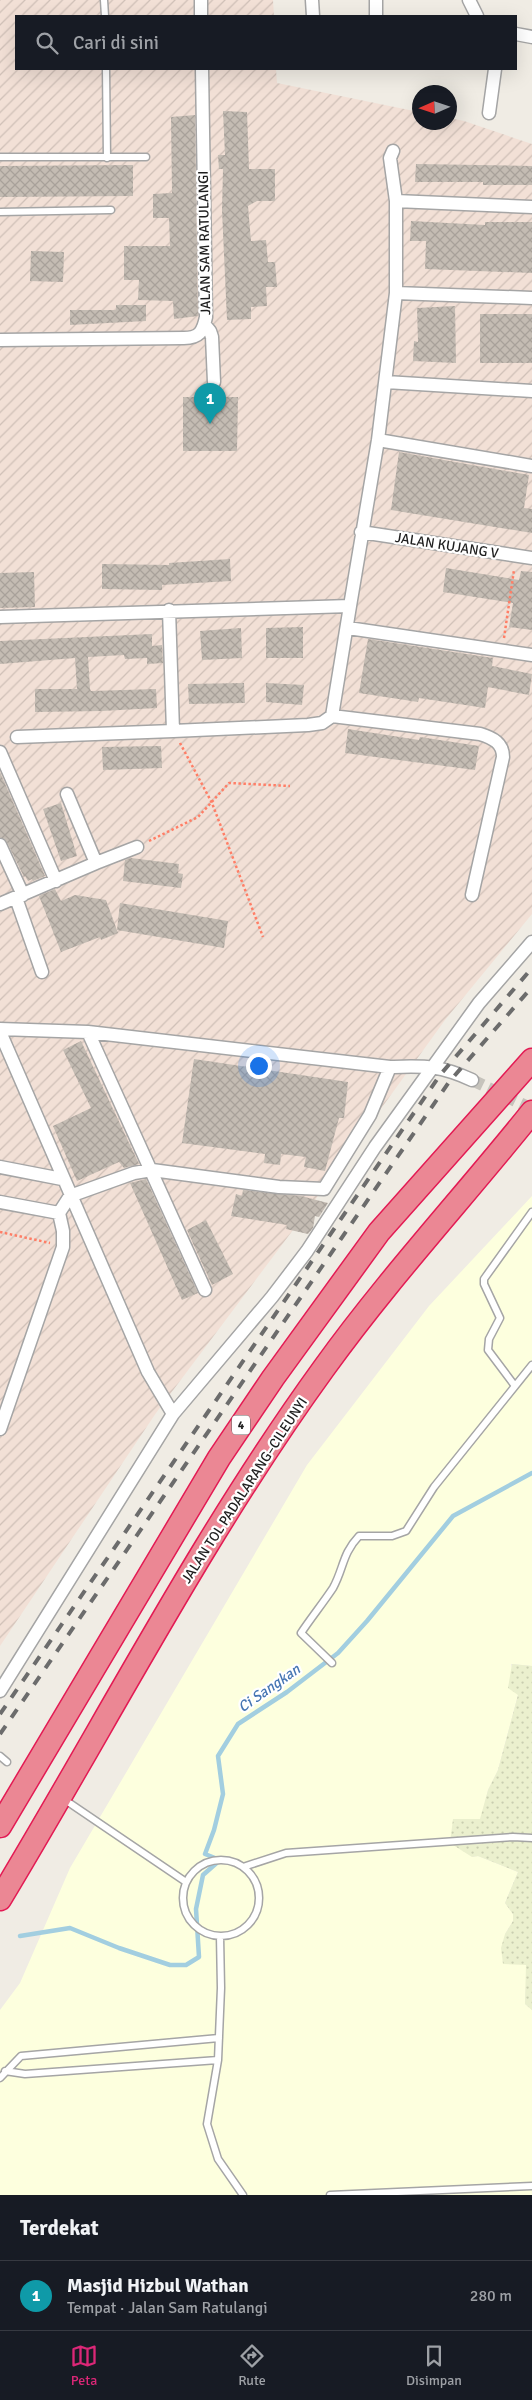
<!DOCTYPE html>
<html lang="id">
<head>
<meta charset="utf-8">
<style>
	body { margin:0; font-family:Signika,sans-serif; background:#242831; color:#f1f3f6 }
	.compass { position:absolute; left:412px; top:85px; width:45px; height:45px; border-radius:50%; background:#171b24; box-shadow:0 5px 20px #0002; rotate:267deg }
	.you { position:absolute; left:258px; top:1065px; width:18px; height:18px; margin:-12px; border:4px solid #fff; border-radius:50%; background:#1a73e8; box-shadow:0 0 0 8px #1a73e833 }
	.badge { display:grid; place-items:center; width:32px; height:32px; border-radius:50%; background:#db2777; color:#fff; font-size:16px; font-weight:700 }
	.pin { position:absolute; translate:-50% -41px; filter:drop-shadow(0 1px 2px #0008) }
	.pin::after { content:''; position:absolute; top:26px; width:18px; height:15px; background:inherit; clip-path:polygon(0 0,100% 0,50% 100%) }
	.list { margin:0; padding:0; list-style:none }
	h2 { display:flex; justify-content:space-between; align-items:center; height:65px; margin:0; padding:0 20px; font-size:21px }
	h2 small { font-size:16px; font-weight:400; color:#9ea1a6 }
	.list li { display:grid; grid-template-columns:32px 1fr auto; gap:15px; align-items:center; box-sizing:border-box; height:70px; padding:0 20px; border-top:1px solid #363941 }
	.list b { display:block; font-size:19px; white-space:nowrap }
	.list p { margin:0; font-size:16px; white-space:nowrap; color:#9ea1a6 }
	.list em { font-size:16px; font-style:normal; color:#9ea1a6 }
	.icon { flex:none; width:28px; height:28px; fill:none; stroke:currentColor; stroke-width:2; stroke-linecap:round; stroke-linejoin:round }
	.map { position:relative; flex:none; width:532px; height:2195px; overflow:hidden }
	.search { position:absolute; background:#171b24; box-shadow:0 5px 20px #0002; left:15px; right:15px; top:15px; height:55px; display:flex; align-items:center; gap:12px; box-sizing:border-box; padding:0 18px; border-radius:0px; color:#9ea1a6; font-size:19px }
	.sheet { height:135px; background:#171b24 }
	nav { display:flex; justify-content:space-around; align-items:center; box-sizing:border-box; height:70px; border-top:1px solid #363941; background:#171b24; font-size:14px; color:#9ea1a6 }
	nav a { display:grid; justify-items:center; gap:2px }
	nav .on { color:#db2777 }
	.map>svg:first-child { display:block }
</style>
</head>
<body>
<div class="map">
<svg width="532" height="2195" viewBox="0 0 532 2195">
	<defs>
		<pattern id="military-furrows" width="10" height="10" patternUnits="userSpaceOnUse" patternTransform="scale(1.25)"><rect width="10" height="10" fill="#f2e0d6"/><path d="M-1 1l2-2M0 10L10 0M9 11l2-2" fill="none" stroke="#cfc0b7"/></pattern>
		<pattern id="farmland-dots" width="8" height="8" patternUnits="userSpaceOnUse" patternTransform="scale(1.25)"><rect width="8" height="8" fill="#ebf0ce"/><path d="M2 2h.1M6 6h.1" fill="none" stroke="#c9cdb0" stroke-width="1.8" stroke-linecap="round"/></pattern>
		<pattern id="building-cross-hatch" width="8" height="8" patternUnits="userSpaceOnUse" patternTransform="scale(1.25)"><rect width="8" height="8" fill="#c4bcb3"/><path d="M0 0l8 8M0 8l8-8" fill="none" stroke="#a8a19a"/></pattern>
	</defs>
	<rect width="100%" height="100%" fill="#f0ece4"/>
	<path fill="#fdffde" d="M532,1196V1666L511,1664L518,1695L498,1770L488,1790L472,1857L478,1856L518,1872L505,1903L513,1914V1921L505,1934L527,1965L525,2004L532,2010V2195H0V2010L20,1983L70,1868L307,1465L429,1306Z"/>
	<path fill="url(#military-furrows)" d="M0,0H273L274,16H16V69H276L277,83L419,112L420,122H450V118L464,121L532,144V914L445,1020L302,1218L156,1413L0,1646Z"/>
	<path fill="url(#farmland-dots)" d="M512,1664L532,1666V2010L525,2004L526,1965L503,1964L501,1948L505,1934L513,1921V1914L505,1903L518,1872L478,1856L472,1857L450,1843L453,1819H480L488,1790L498,1770L518,1695L508,1688Z"/>
	<g fill="none" stroke-linecap="round" stroke-linejoin="round">
		<path stroke="#a2cee0" stroke-width="4.5" d="M20,1936L70,1928L119,1948L170,1965H186L199,1957L196,1909L203,1875L220,1860L205,1854L214,1830L223,1794L218,1756L238,1724L287,1692L338,1653L367,1621L453,1516L532,1473"/>
	</g>
	<path fill="url(#building-cross-hatch)" d="M223,111L247,112L249,169H275V201H257L248,206L251,241L266,240L268,262H275L277,287H266L267,306L251,307V319L227,320L222,210L223,169H219L218,155H225Z
		M195,115L198,316L174,319L173,301L138,300L139,280H124V246H170L169,218H153V194L172,193L171,117Z
		M416,164L532,166V185H483V182H415Z
		M133,165V196L0,197V166Z
		M411,221L485,225V222H532V273L425,269L426,241H410Z
		M31,251L64,252L63,282L30,281Z
		M116,305H146V321L70,325V310H116Z
		M455,306L456,363L413,361L414,341L418,342L417,308Z
		M480,314H532V363H480Z
		M183,397H238L237,451H183Z
		M399,452L529,475L524,508L532,509V533L391,510Z
		M230,559L231,581L162,585V590L102,589V564L169,565V563Z
		M446,568L519,580L521,571L532,572V630L509,627L513,603L443,592Z
		M34,572L35,607L0,608V573Z
		M303,627V658H266V628Z
		M241,628L242,658L202,660L200,631Z
		M152,634V646L162,645L163,663L147,664V658L125,659L124,655L88,657L90,689L91,691L156,689L157,708L102,711L35,712V689H77L75,658L0,664V641Z
		M368,639L493,658L492,666L532,674L529,695L488,687L485,708L419,698L418,702L359,693Z
		M244,683L245,703L189,704L188,684Z
		M266,683L304,685L302,705L266,702Z
		M348,729L419,740L420,737L479,746L475,770L345,753Z
		M161,746L162,768L103,770L102,747Z
		M0,772L45,876L33,881L32,879L28,881L25,876L24,877L7,842L0,837Z
		M61,803L77,856L61,861L43,809Z
		M131,858L179,864L178,873L183,874L181,888L123,881L125,860Z
		M55,889L61,901L75,895L106,900L118,933L101,940L100,937L61,952L39,896Z
		M120,903L228,921L224,948L117,930Z
		M81,1041L139,1164L124,1168L119,1162L77,1181L53,1126L91,1108L63,1050Z
		M194,1059L348,1082L344,1118H339L325,1171L304,1167L306,1157L281,1154L280,1165L264,1163L265,1154L182,1143Z
		M146,1179L198,1293L182,1300L130,1183Z
		M243,1190L301,1196L328,1203L319,1217L315,1216L313,1228L308,1234L286,1229L287,1225L231,1216L236,1194L242,1196Z
		M206,1220L233,1274L212,1285L187,1230Z"/>
	<g fill="none" stroke-linecap="round" stroke-linejoin="round">
		<path stroke="#c6c3bc" stroke-width="12" stroke-dasharray="12 6" stroke-linecap="butt" d="M472,1080L532,1109"/>
		<defs>
			<path id="lane" d="M104,0L105,16
				M106,69L107,158
				M0,157H146
				M0,212L111,210
				M515,1386L488,1350L489,1339L500,1318L484,1284V1279L532,1212
				M332,1663L301,1633C311,1618 323,1603 333,1588C344,1568 342,1554 359,1536H392L406,1531L434,1487L532,1365
				M0,1756L7,1762
				M68,1802L186,1882
				M183 1898a38 38 0 1 1 76 0a38 38 0 1 1-76 0Z
				M243,1867L286,1853L513,1837L532,1838
				M220,1936L221,1988L218,2060L207,2124L218,2159L243,2195
				M5,2071L25,2074L218,2060
				M0,2078L21,2056L219,2038
				M330,2195L532,2186"/>
			<path id="street" d="M201,0V16
				M312,0L313,16
				M469,0L477,16
				M376,16V0
				M516,34L532,37
				M489,113L495,69
				M393,151L390,158L396,201V293
				M396,201L532,207
				M205,325L210,331L212,337L214,382
				M0,340L184,338C199,338 203,332 206,317L202,69
				M386,382L532,391
				M378,440L532,466
				M361,532L532,558
				M0,617L350,606L378,440L396,293L532,298
				M348,628L532,655
				M332,716L480,734C493,738 503,743 503,757L472,895
				M173,731L308,725L322,723L332,716L350,606
				M17,737L173,731L169,610
				M0,752L56,881
				M0,845L23,895
				M96,863L137,847
				M16,898L42,972
				M0,904L96,863L67,794
				M0,1029L88,1032L390,1067
				M0,1032L148,1372L173,1414L0,1691
				M88,1032L205,1290
				M0,1167L62,1179
				M0,1202L59,1213L63,1231V1247L0,1429
				M59,1213L70,1196L134,1173L152,1170L279,1187L324,1189L370,1115L390,1067C426,1066 439,1065 472,1080
				M173,1414L272,1297L307,1251L375,1147L479,1003L532,942"/>
			<path id="highway" d="M0,1826L219,1458L273,1378L379,1232L532,1060
				M0,1899C107,1722 202,1536 324,1368C388,1279 463,1198 532,1112"/>
		</defs>
		<use href="#lane" stroke="#a5a5a5" stroke-width="9"/>
		<use href="#street" stroke="#a5a5a5" stroke-width="15"/>
		<use href="#highway" stroke="#e31b54" stroke-width="25"/>
		<path stroke="#ff7e66" stroke-width="2.5" stroke-dasharray="2.5 2.5" stroke-linecap="butt" d="M504,638L514,570
			M180,743L212,803L263,937
			M149,841L198,817L229,783L290,786
			M0,1232L50,1243"/>
		<use href="#lane" stroke="#fff" stroke-width="6"/>
		<use href="#street" stroke="#fff" stroke-width="12"/>
		<use href="#highway" stroke="#eb8794" stroke-width="22"/>
		<path stroke="#6c6c6c" stroke-width="4" stroke-dasharray="10 10" stroke-linecap="butt" d="M0,1714L440,1075L532,968
			M0,1734L449,1082L532,987"/>
	</g>
	<g text-anchor="middle" stroke-width="4.5" stroke-linejoin="round" paint-order="stroke">
		<rect fill="#fff" stroke="#626262" stroke-width="1" x="232" y="1415.5" width="18" height="19" rx="4"/>
		<g font-size="12" font-weight="bold" fill="#1e1e1e">
			<text x="241" y="1429">4</text>
		</g>
		<g font-size="14" fill="#1e1e1e" stroke="#fff">
			<text transform="translate(204 243) rotate(-91)" y="5">JALAN SAM RATULANGI</text>
			<text transform="translate(447 545) rotate(9)" y="5">JALAN KUJANG V</text>
			<text transform="translate(244 1490) rotate(-57)" y="5">JALAN TOL PADALARANG–CILEUNYI</text>
		</g>
		<g font-size="15" font-style="italic" fill="#4676b3" stroke="#fff">
			<text transform="translate(269 1688) rotate(-35)" y="5">Ci Sangkan</text>
		</g>
	</g>
</svg>
<svg class="compass" viewBox="-18 -18 36 36"><path d="M0-13l5 13h-10z" fill="#e53935"/><path d="M0 13l5-13h-10z" fill="#9ea1a6"/></svg>
<div class="you"></div>
<div class="pin badge" style="left:210px;top:424px;background:#0f9aa8">1</div>
<div class="search"><svg class="icon" aria-label="search" viewBox="0 0 24 24"><circle cx="10" cy="10" r="6"/><path d="M15 15l6 6"/></svg>Cari di sini</div>
</div>
<section class="sheet">
<h2>Terdekat<small></small></h2>
<ul class="list">
<li><span class="badge" style="background:#0f9aa8">1</span><div><b>Masjid Hizbul Wathan</b><p>Tempat · Jalan Sam Ratulangi</p></div><em>280 m</em></li>
</ul>
</section>
<nav>
<a class="on"><svg class="icon" aria-label="map" viewBox="0 0 24 24"><path d="M3 6l6-2 6 2 6-2v14l-6 2-6-2-6 2zM9 4v14M15 6v14"/></svg>Peta</a>
<a><svg class="icon" aria-label="directions" viewBox="0 0 24 24"><path d="M12 3l9 9-9 9-9-9zM9 14v-3h6M13 9l2 2-2 2"/></svg>Rute</a>
<a><svg class="icon" aria-label="saved" viewBox="0 0 24 24"><path d="M7 4h10v16l-5-4-5 4z"/></svg>Disimpan</a>
</nav>
</body>
</html>
